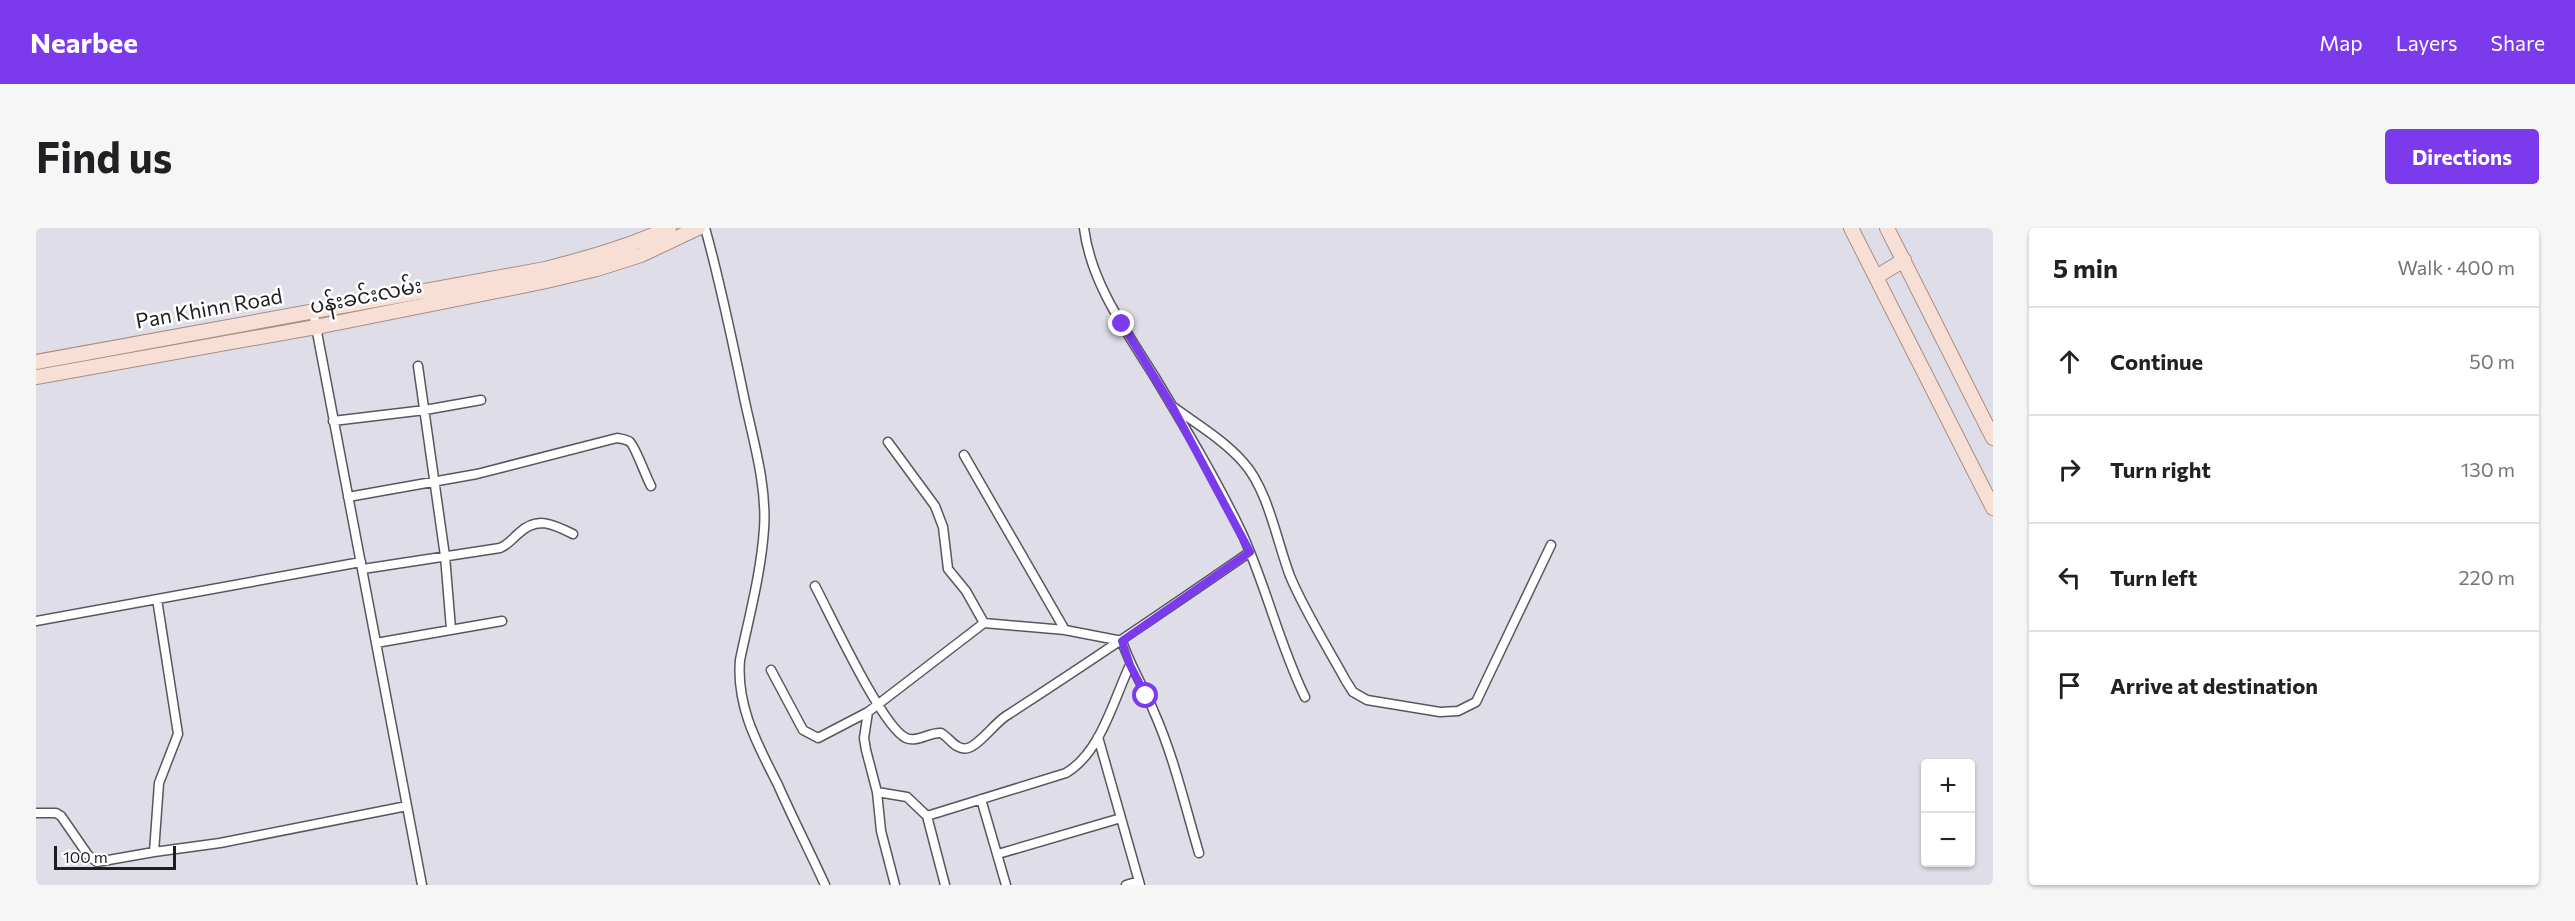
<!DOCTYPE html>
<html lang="en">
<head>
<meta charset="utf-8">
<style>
	body { margin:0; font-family:Commissioner,"Noto Sans Myanmar",sans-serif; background:#f6f6f6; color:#202124 }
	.controls { position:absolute; right:18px; bottom:18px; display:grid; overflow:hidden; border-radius:6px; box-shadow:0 2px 4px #0004 }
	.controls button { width:54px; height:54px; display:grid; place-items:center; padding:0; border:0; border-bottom:2px solid #e0e0e0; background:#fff; color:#202124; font:30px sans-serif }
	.scale { position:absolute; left:18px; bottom:15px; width:122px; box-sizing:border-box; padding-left:6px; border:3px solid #1e1d21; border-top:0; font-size:16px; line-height:21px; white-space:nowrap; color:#1e1d21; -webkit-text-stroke:4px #fff; paint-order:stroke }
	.stop { position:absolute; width:18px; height:18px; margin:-14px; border:4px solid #7c3aed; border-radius:50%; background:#fff }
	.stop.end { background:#7c3aed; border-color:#fff; box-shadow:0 2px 6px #0008 }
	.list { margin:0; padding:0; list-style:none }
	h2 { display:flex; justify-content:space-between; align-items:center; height:78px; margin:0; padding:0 24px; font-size:26px }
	h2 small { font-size:20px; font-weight:400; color:#757577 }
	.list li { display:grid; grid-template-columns:39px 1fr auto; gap:18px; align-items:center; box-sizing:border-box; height:108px; padding:0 24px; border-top:2px solid #e0e0e0 }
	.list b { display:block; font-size:22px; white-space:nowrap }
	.list em { font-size:20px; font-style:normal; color:#757577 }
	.icon { flex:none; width:33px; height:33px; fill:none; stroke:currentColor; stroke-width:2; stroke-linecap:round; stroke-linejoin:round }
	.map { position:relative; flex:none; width:1957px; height:657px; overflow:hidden; border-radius:6px }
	header { display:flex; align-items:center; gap:36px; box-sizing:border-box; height:84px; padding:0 30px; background:#7c3aed; color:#fff }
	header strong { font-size:28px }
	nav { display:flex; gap:33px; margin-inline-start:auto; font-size:21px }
	.intro { display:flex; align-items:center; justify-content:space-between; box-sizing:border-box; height:144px; padding:0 36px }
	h1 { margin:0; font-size:42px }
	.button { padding:15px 27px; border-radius:6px; background:#7c3aed; color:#fff; font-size:21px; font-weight:700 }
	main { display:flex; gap:36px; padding:0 36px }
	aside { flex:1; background:#fff; border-radius:6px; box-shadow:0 2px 4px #0004 }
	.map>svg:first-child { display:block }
</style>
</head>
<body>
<header>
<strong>Nearbee</strong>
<nav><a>Map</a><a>Layers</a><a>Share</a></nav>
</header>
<div class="intro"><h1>Find us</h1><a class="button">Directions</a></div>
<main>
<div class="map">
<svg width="1957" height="657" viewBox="0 0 1957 657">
	<rect width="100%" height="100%" fill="#dedde8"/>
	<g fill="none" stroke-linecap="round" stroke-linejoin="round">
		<defs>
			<path id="minor" d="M669,0C685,57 697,116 709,174C718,215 731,259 728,301C725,345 713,389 704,432C700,479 722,517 742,557C757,591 774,624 789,657
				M1048,0C1055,56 1091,104 1120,151C1150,201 1180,251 1205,303C1230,357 1243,416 1269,469
				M277,83L386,657
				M382,138L409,328L415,401
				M1136,178C1159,195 1188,212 1207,234C1232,261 1241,314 1254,348C1269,384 1291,418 1310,453L1317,464L1331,472L1404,484L1422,483L1440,474L1515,317
				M297,193L389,182L445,172
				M852,214L899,278L907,299L912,341L930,363L948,395
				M928,227L1029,402
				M312,269L441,246L581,210C586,211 590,211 594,214C599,218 610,249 615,258
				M327,341L464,320C473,316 476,311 483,305C501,288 517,296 537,306
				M779,358C794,386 846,499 870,510C881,515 893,504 905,505C914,510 920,523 932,520C943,517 959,495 970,488C1052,435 1133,380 1214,324
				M0,393L325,334
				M340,415L466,393
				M735,442L767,502L782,510L832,484L948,395L1029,402L1086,413C1094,438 1108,459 1118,484C1138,529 1149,578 1163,625
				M832,484L828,510L830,522L841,564L845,603L859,657
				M1062,509L1104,657
				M841,564L871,569L891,588L1030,545C1065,524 1077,473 1094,437
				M945,571L970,657
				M0,585H20L25,588L52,627L61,634L118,624L123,555L142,506L121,371
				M891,588L909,657
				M118,624L184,615L371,578
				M962,626L1085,590
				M1090,657L1103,653"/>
			<path id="primary" d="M1815,0L1957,280
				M1851,0L1957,210
				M1840,49L1868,32
				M0,134L509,41C552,30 592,19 633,0
				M0,149L280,99L506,54L561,41L605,27L662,0"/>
		</defs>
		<use href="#minor" stroke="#57575f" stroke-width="11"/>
		<use href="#primary" stroke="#a88d84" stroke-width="16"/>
		<use href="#minor" stroke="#fff" stroke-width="8"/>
		<use href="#primary" stroke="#f8dfd5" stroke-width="14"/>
	</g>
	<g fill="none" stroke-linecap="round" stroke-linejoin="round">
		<path stroke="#7c3aed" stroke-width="8" d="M1086,96L1136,178L1214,324L1086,413L1094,437L1110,468"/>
	</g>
	<g text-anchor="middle" stroke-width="5" stroke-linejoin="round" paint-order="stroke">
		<g font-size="21" fill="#1e1d21" stroke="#fff">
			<text transform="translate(330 68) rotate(-11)" y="7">ပန်းခင်းလမ်း</text>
			<text transform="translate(173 81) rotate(-10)" y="7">Pan Khinn Road</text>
		</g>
	</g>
</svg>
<div class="controls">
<button>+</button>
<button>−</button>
</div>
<div class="scale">100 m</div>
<div class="stop" style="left:1110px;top:468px"></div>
<div class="stop end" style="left:1086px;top:96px"></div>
</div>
<aside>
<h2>5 min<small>Walk · 400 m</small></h2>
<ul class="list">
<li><svg class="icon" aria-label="ahead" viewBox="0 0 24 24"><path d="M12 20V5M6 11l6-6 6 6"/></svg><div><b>Continue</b></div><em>50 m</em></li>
<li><svg class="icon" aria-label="right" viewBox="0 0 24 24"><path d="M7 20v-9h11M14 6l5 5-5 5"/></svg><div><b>Turn right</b></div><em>130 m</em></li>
<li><svg class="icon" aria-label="left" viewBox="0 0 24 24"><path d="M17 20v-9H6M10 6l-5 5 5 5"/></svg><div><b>Turn left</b></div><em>220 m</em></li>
<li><svg class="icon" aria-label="arrive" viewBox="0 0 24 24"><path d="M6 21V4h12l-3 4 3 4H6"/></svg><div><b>Arrive at destination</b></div></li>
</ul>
</aside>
</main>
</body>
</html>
